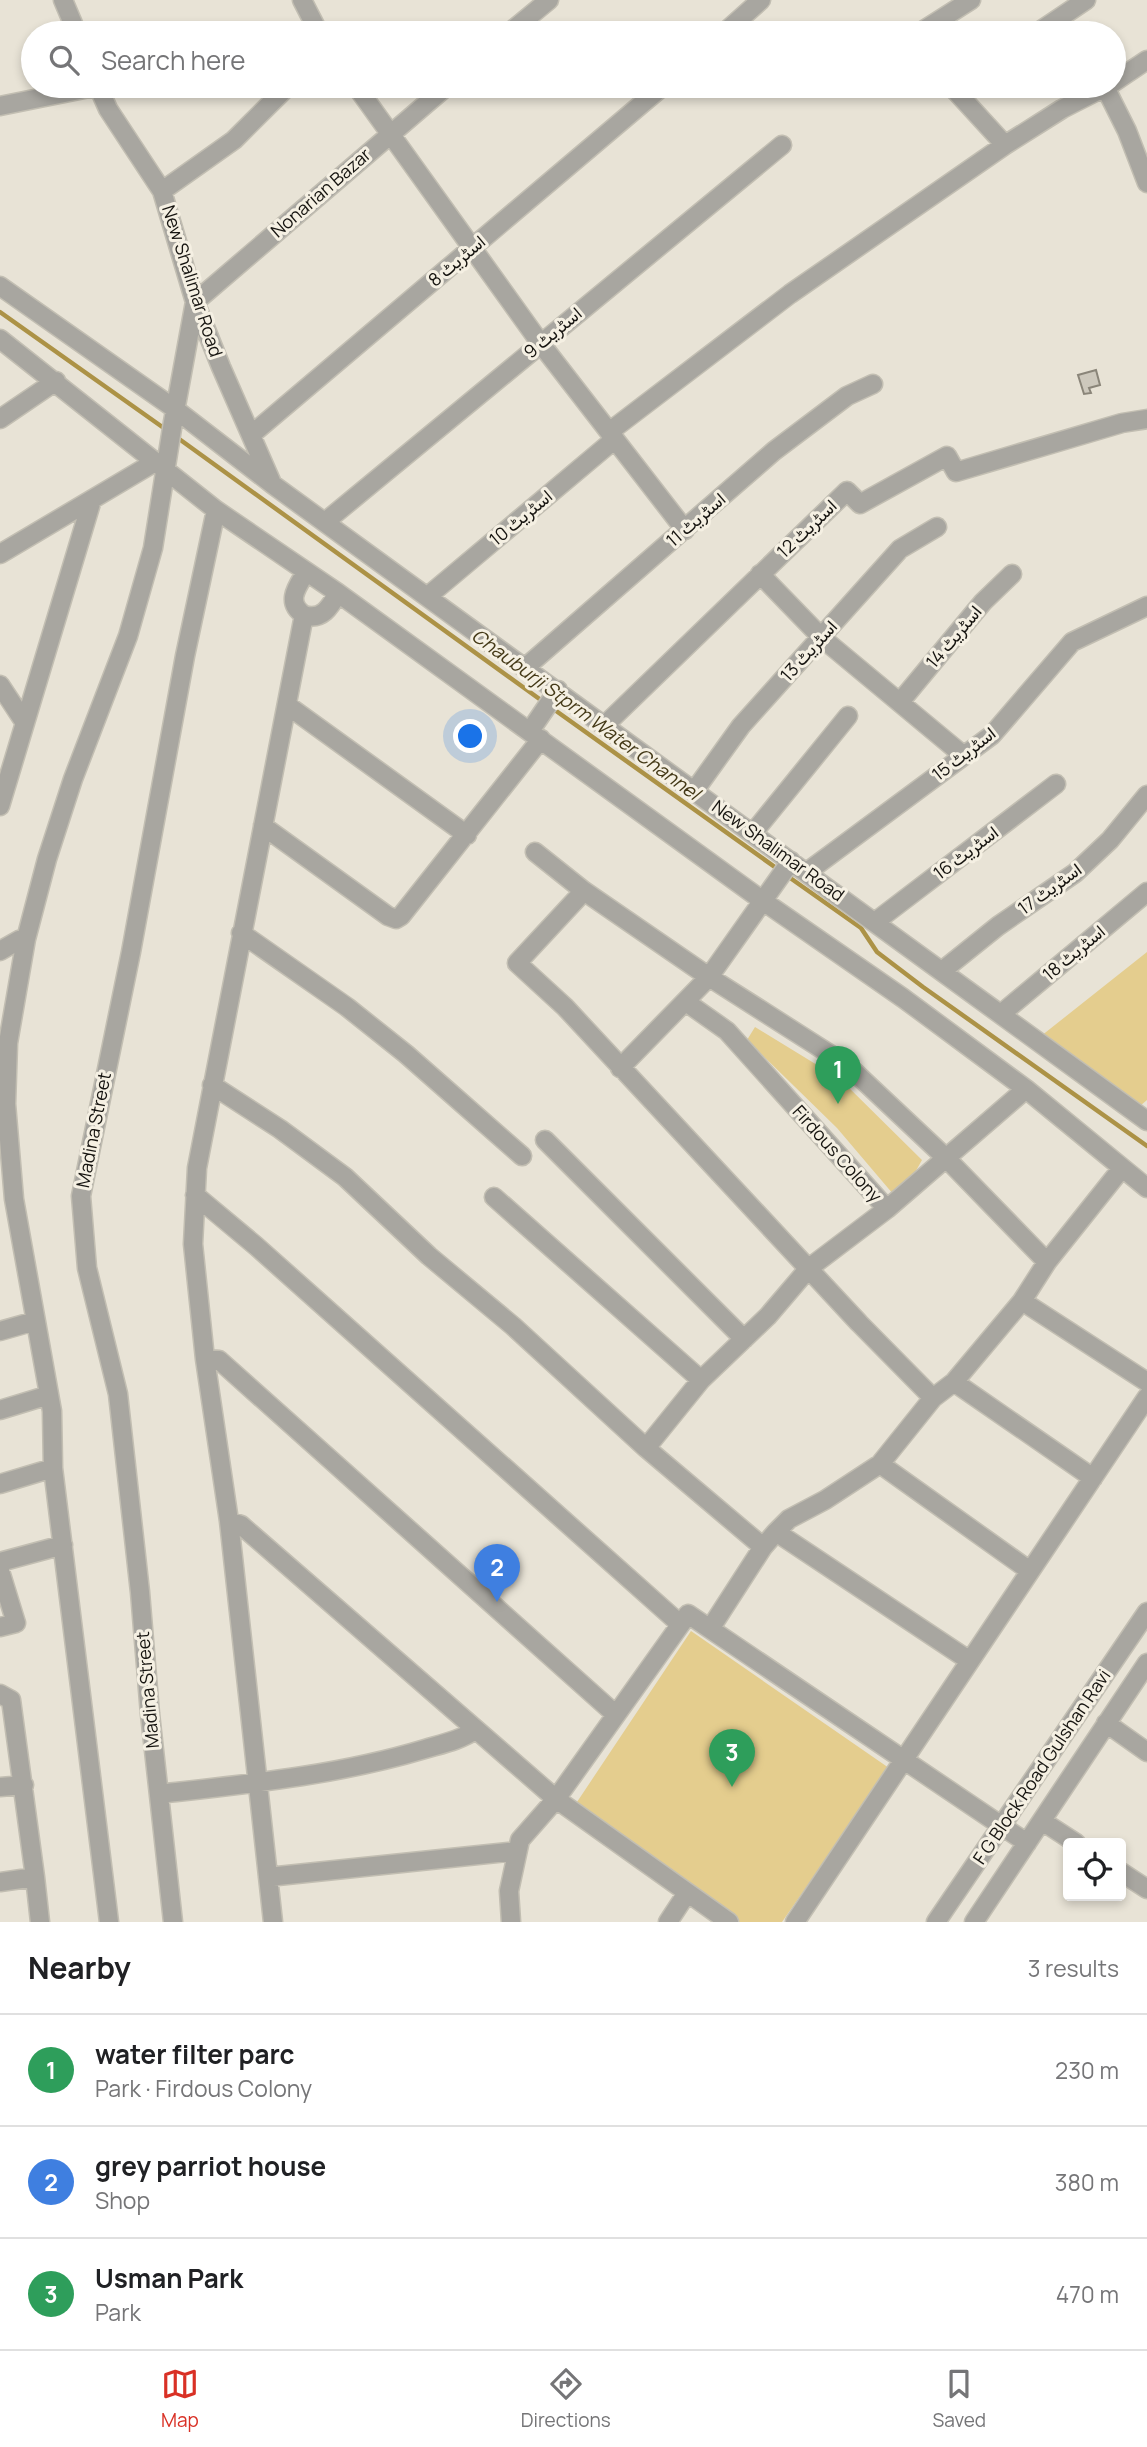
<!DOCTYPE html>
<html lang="en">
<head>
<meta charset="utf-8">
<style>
	body { margin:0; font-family:Manrope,Vazirmatn,sans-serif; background:#f2f2f2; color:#202124 }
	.controls { position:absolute; right:21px; bottom:21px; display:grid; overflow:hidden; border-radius:7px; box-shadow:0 4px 10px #0003 }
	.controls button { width:63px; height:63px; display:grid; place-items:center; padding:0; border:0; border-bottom:2px solid #e0e0e0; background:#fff; color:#202124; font:35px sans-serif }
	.you { position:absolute; left:471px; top:737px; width:24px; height:24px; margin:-18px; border:5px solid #fff; border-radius:50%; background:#1a73e8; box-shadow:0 0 0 10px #1a73e833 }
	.badge { display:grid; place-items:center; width:46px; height:46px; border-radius:50%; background:#d93025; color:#fff; font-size:23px; font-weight:700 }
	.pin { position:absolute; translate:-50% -58px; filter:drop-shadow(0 2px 4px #0008) }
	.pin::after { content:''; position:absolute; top:37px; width:24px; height:21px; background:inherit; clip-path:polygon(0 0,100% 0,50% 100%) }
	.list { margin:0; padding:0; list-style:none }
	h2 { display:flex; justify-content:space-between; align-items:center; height:91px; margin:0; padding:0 28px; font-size:30px }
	h2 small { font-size:23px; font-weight:400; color:#757577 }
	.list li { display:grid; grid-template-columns:46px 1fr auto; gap:21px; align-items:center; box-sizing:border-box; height:112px; padding:0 28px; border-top:2px solid #e0e0e0 }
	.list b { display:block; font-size:26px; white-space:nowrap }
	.list p { margin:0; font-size:23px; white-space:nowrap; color:#757577 }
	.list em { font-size:23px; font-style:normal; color:#757577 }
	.icon { flex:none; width:38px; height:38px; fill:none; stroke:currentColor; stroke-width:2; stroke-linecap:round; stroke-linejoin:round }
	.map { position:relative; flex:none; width:1147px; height:1922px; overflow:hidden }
	.search { position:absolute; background:#fff; box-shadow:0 4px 10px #0003; left:21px; right:21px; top:21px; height:77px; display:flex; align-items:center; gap:18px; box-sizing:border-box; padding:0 24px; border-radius:38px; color:#757577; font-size:26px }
	.sheet { height:427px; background:#fff }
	nav { display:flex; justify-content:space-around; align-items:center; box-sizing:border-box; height:98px; border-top:2px solid #e0e0e0; background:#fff; font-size:19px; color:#757577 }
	nav a { display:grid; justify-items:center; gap:4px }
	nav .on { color:#d93025 }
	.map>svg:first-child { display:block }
</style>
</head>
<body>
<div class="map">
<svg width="1147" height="1922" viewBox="0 0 1147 1922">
	<rect width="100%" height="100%" fill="#e8e3d6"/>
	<path fill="#e4cd8e" d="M1147,952V1100L1134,1111L1036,1040Z
		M755,1027L840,1079L922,1160L899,1201L837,1128L747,1040Z
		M691,1631L889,1768L782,1922H737L575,1805Z"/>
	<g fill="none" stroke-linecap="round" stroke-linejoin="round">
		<path stroke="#ac9246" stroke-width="4.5" d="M0,312L168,431
			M175,436L545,703
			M552,708L779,870
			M786,875L861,928L877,952L923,987L1147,1146"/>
	</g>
	<path fill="#cdc8bc" stroke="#8a8579" stroke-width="2" d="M1096,370L1100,385L1089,388L1091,393L1084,394L1078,375Z"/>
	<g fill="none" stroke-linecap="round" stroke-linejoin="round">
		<defs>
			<path id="minor" d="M63,0L77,33
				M302,0L319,33
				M509,33L549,0
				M724,33L761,0
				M919,33L971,0
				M1037,33L1086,0
				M1114,82L1147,60
				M98,86L108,109L162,191L195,302L221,367L271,481
				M356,86L541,344L685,530
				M951,86L1005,145
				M1105,87L1127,131L1147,183
				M0,106L99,86
				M162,191L234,140L288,86
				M0,286L175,409L272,484L1147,1121
				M0,339L216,510L338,593L763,901L903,998L1026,1089L1147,1188
				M0,419L56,381
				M609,432L790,294L1005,145L1062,109L1107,86
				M251,435L663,86
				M325,522L782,145
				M0,554L155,462
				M760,574L822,638L964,756
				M428,596L615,439
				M304,615C285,602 297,587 306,572
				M526,667L774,451L847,396L873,384
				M0,685L25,723
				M900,702L983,602L1012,574
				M287,705L467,835
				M605,725L847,491L860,504L947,456L956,472L1122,423L1147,419
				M530,731L558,690
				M695,790L741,726L900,549L937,527
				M0,806L92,500
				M263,826L388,916L396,919L401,916L541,739
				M753,833L848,716
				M535,852L584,891L709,977L847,1065L946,1158L1047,1262
				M807,872L992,735L1072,642L1147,606
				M584,891L517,963L565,1007L859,1323L933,1398
				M875,922L1056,784
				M241,933L347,1007L406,1054L522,1156
				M0,951L19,940L26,939
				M942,971L998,926L1075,873L1110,840L1147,795
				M686,1002L727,1031L887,1209
				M1001,1014L1147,892
				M620,1068L709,977L791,861
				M212,1085L280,1129L345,1177L429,1256L513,1326L646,1448L763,1547
				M545,1140L744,1339
				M195,1195L256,1246L680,1624
				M494,1197L701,1380
				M1022,1301L1147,1382
				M0,1331L35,1321
				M205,1359L219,1360L615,1714
				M954,1382L1093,1478
				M0,1410L49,1395
				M646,1448L701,1380L768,1316L809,1268L887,1209L1026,1089
				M880,1464L1030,1571
				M0,1484L53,1468
				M229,1521L241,1525L556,1799L729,1922
				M776,1532L970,1661
				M0,1562L63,1545
				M0,1571L16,1623L0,1627
				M710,1629L763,1547L776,1532L789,1519L825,1500L880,1464L933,1398L954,1382L1022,1301L1047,1262L1122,1168
				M0,1694L11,1700L35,1877L40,1922
				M1106,1723L1147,1752
				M0,1787L24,1785
				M159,1794C248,1784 339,1775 425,1749C442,1744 461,1740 475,1730
				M1042,1821L1076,1843
				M1121,1872L1147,1889
				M268,1877L517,1851
				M0,1882L35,1877
				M109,1922L53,1468L52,1411L14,1199L6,1104L8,1043L26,939L47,859L73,779L128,636L153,548L173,422L195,302L447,86
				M173,1922L150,1714L140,1592L118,1394L87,1268L81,1196L131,952L185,656L216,510
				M273,1922L229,1521L205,1359L193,1244L197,1168L304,615C322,621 330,607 338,593
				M511,1922L509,1891L520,1840L556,1799L688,1614L1027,1843
				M668,1922L687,1893
				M795,1922L1147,1397
				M936,1922L1147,1612
				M974,1922L1147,1663"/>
		</defs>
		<use href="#minor" stroke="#c2beb2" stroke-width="21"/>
		<use href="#minor" stroke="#a8a6a0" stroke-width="18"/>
	</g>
	<g text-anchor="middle" stroke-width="6" stroke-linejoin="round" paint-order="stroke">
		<g font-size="18" fill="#161410" stroke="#f5f0e3">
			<text transform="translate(321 193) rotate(-41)" y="6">Nonarian Bazar</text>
			<text transform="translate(457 261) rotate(-40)" y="6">اسٹریٹ 8</text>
			<text transform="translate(192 281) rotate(72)" y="6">New Shalimar Road</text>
			<text transform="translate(553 333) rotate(-40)" y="6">اسٹریٹ 9</text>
			<text transform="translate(521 518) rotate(-40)" y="6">اسٹریٹ 10</text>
			<text transform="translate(696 520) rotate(-41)" y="6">اسٹریٹ 11</text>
			<text transform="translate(807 529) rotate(-44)" y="6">اسٹریٹ 12</text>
			<text transform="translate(954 637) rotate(-50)" y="6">اسٹریٹ 14</text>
			<text transform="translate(809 651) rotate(-48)" y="6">اسٹریٹ 13</text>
			<text transform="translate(964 754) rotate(-38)" y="6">اسٹریٹ 15</text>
			<text transform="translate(778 851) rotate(36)" y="6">New Shalimar Road</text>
			<text transform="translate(966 853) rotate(-37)" y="6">اسٹریٹ 16</text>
			<text transform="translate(1050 889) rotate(-36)" y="6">اسٹریٹ 17</text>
			<text transform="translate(1074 953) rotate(-40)" y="6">اسٹریٹ 18</text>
			<text transform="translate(94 1130) rotate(-79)" y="6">Madina Street</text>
			<text transform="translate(837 1154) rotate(48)" y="6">Firdous Colony</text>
			<text transform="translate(148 1690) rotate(-95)" y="6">Madina Street</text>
			<text transform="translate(1042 1767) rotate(-56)" y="6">F G Block Road Gulshan Ravi</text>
		</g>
		<g font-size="19" font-style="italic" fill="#443917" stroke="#f5f0e3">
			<text transform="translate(586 714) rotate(36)" y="7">Chauburji Stprm Water Channel</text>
		</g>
	</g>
</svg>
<div class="controls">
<button><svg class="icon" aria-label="locate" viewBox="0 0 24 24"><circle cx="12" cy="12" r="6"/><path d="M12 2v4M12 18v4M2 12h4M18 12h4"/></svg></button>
</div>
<div class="you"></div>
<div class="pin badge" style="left:838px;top:1104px;background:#2e9e5b">1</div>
<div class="pin badge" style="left:497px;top:1602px;background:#3f7fe0">2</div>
<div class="pin badge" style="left:732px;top:1787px;background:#2e9e5b">3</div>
<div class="search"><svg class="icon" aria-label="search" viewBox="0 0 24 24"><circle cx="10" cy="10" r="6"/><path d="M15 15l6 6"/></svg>Search here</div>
</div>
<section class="sheet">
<h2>Nearby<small>3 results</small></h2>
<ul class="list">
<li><span class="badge" style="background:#2e9e5b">1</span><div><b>water filter parc</b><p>Park · Firdous Colony</p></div><em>230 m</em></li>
<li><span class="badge" style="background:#3f7fe0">2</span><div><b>grey parriot house</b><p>Shop</p></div><em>380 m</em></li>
<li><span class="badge" style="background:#2e9e5b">3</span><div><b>Usman Park</b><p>Park</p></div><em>470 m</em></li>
</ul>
</section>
<nav>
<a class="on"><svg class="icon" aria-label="map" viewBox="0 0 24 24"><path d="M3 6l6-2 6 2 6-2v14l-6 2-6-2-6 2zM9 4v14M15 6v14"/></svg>Map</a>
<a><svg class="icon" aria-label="directions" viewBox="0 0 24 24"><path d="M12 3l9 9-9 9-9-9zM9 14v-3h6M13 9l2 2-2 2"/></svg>Directions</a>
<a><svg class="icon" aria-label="saved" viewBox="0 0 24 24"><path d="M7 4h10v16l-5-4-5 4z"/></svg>Saved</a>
</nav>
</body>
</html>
